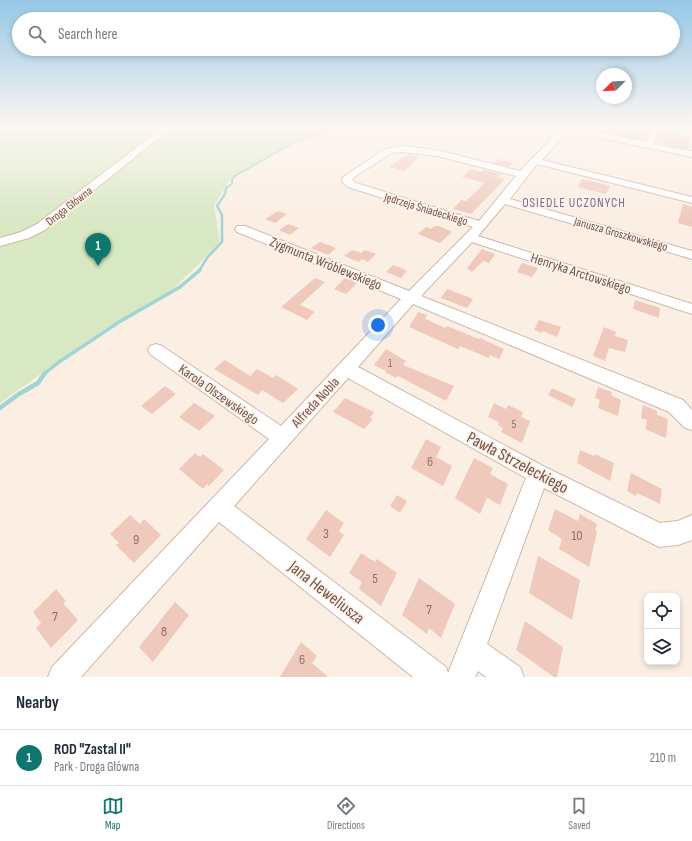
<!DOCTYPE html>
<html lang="en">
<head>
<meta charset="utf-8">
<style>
	body { margin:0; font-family:"Sofia Sans Condensed",sans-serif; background:#f2f2f3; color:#1f2937 }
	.controls { position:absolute; right:12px; bottom:12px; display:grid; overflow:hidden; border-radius:8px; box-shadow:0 2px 6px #0003 }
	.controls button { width:36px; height:36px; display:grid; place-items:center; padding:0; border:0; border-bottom:1px solid #e0e1e3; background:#fff; color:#1f2937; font:20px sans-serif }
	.compass { position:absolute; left:596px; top:68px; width:36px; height:36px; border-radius:50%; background:#fff; box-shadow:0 2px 6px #0003; rotate:246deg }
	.you { position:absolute; left:378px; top:325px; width:14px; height:14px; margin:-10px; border:3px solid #fff; border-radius:50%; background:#1a73e8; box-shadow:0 0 0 6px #1a73e833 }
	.badge { display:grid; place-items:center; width:26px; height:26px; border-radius:50%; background:#0f766e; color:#fff; font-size:13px; font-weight:700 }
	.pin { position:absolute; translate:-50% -33px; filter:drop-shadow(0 1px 2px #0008) }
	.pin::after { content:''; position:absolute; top:21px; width:14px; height:12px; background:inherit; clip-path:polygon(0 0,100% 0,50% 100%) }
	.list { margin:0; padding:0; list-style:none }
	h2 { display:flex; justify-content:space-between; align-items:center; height:52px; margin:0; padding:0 16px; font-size:17px }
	h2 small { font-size:13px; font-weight:400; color:#747a83 }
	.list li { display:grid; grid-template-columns:26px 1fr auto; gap:12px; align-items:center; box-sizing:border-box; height:56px; padding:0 16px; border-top:1px solid #e0e1e3 }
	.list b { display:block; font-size:15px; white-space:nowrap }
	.list p { margin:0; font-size:13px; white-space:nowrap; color:#747a83 }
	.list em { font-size:13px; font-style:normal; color:#747a83 }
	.icon { flex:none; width:22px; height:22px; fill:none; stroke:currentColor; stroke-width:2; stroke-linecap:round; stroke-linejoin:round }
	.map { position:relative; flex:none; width:692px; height:677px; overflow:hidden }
	.search { position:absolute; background:#fff; box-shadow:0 2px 6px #0003; left:12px; right:12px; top:12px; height:44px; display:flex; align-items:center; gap:10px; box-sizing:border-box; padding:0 14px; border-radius:22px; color:#747a83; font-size:15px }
	.sheet { height:108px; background:#fff }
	nav { display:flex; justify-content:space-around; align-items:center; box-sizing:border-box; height:56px; border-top:1px solid #e0e1e3; background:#fff; font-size:11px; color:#747a83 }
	nav a { display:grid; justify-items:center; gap:2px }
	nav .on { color:#0f766e }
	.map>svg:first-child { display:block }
</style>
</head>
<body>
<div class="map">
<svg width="692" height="677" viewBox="0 0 692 677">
	<rect width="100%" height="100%" fill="#fbeee3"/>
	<path fill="#d7e8c3" d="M0,127H334L295,141L232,177L214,205L220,243L172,290L98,333L0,403Z"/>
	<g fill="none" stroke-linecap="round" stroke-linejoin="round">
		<path stroke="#a0d4d5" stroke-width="2" d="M226,190V188L232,184V179L235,176L296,141L321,134L337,127"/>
		<path stroke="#a0d4d5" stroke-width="2.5" d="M199,271L207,258L222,242V215L217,206L225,194L226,189"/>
		<path stroke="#a0d4d5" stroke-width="3.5" d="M44,374L59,362L119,322L180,287L200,270"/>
		<path stroke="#a0d4d5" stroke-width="4.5" d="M0,408L19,394L38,383L45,373"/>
	</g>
	<path fill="#efc9bc" d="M595,127H643L651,129L645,140H642L595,130Z
		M661,131L692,137L688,149L658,143L657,142Z
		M408,154L419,157L404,171L389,167Z
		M499,159L514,163L509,167L494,163Z
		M470,169L482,172L485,170L501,174L497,177L505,179L471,214L453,209L461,200L466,201L485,183L462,177Z
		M582,179L599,183L610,186L606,194L577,187Z
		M683,204L692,207V227L678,223Z
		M278,211L287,214L275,223L265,219Z
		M288,224L299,228L290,235L279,230Z
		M434,226H439L452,232L440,243L418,234L426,227L431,229Z
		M320,242L336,248L328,255L311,248Z
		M482,249L495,254L489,263L483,261L472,272L467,268Z
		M352,250L361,253L365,250L376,254L368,262L362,259L359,262L344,256Z
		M522,263L538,268L532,277L517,272Z
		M393,265L401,268L407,271L401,278L386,272Z
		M315,278L325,282L300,305L315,312L307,320L281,307Z
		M345,278L357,283L346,294L334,289Z
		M447,289L473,299L467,308L441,298Z
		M635,300L660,308L659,318L633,309Z
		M418,312L427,315L425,319L428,320L445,328L447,326L479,339L480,338L504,349L499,359L490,355L489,358L460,346L458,349L409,327Z
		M539,320L561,327L557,337L543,331L542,333L534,330Z
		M604,327L616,332L615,336L628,340L625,352L609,348L605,361L593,356Z
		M386,349L406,361L403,365L454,386L446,401L398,376L396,378L385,372L386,371L374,365Z
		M225,360L250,376L257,369L273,378L276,375L298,389L283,403L262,390L258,395L214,369Z
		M165,386L176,394L152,414L141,406Z
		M598,387L612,392L611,395L621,400L618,416L598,408L600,400L595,398Z
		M552,388L576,399L572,407L548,395Z
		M345,398L374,412L370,418L373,419L364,429L333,412Z
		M194,403L215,416L199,431L179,417Z
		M494,403L506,409L508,405L523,412L521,417L530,421L522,443L501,432L503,428L498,425L499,422L488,417Z
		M643,405L657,411V415L668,419L666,438L645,429L647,420L641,418Z
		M426,439L441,447L436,457L452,466L443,486L411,468Z
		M580,450L594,456L595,454L614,463L610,481L577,463Z
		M195,453L200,457L203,454L224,470L209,486L207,484L203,489L179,469Z
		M474,458L493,468L490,474L508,484L500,505L487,498L480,514L455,498Z
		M631,473L662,489L660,504L637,493L636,496L627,491Z
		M397,495L407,501L400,513L390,506Z
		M555,509L578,521L580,514L597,524L595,530L597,532L589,567L559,549L562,539L548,530Z
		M326,510L344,523L339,531L344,535L330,557L306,539Z
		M130,515L140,524L144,519L161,535L134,563L116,545L119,543L110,534Z
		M361,553L375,562L377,559L397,573L381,606L359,589L362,582L349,573Z
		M538,556L580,580L572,620L529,593Z
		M419,578L455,604L441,638L429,628L427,634L402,615Z
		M56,589L66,601L63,603L78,620L51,648L36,628L41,623L33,612Z
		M175,602L189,615L153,662L139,647Z
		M525,621L563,647L557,677H554L516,650Z
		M301,642L317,656L312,663L328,677H280Z"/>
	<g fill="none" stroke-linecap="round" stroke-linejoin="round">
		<defs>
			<path id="minor" d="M163,127H172L45,230L29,238L0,246V238L21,232L37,224Z
				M513,127H530L557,133L562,127H574L646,142L653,127H661L654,144L692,151V157L568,131L542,160L692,197V203L537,164L510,199L692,251V259L505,204L478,236L692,304V314L472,242L421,296L683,400L692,410V430L685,428L669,412L413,304L358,367L545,467L660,523L678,521L692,515V540L678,545L659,547L544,488L487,644L520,667L524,677H486L478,671L475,677H413L219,522L81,677H48L52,667L269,439L150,354L148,350L150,346L156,344L162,346L281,426L401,299L237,232L235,229L237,226H245L409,291L473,227L348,187L342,181L343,177L385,149L402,146L437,150L520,171L553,137ZM402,152L437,156L516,176L479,221L356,183L352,180L353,178L391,153ZM348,378L526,478L448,673L446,667L234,506Z
				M673,127L692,128V132L674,129Z"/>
		</defs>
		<use href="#minor" stroke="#ceb7ad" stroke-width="2"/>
		<use href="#minor" fill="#fff" fill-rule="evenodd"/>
	</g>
	<linearGradient id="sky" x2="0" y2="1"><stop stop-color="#95c7e6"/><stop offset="0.57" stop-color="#fdf7f2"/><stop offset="1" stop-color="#fdf7f2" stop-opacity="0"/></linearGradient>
	<rect width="692" height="222" fill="url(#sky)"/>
	<g text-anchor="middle" stroke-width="3.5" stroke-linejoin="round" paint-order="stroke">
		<g font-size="12" fill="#72534a" stroke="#fef3e9">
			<text transform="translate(69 206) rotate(-38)" y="4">Droga Główna</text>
			<text transform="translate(426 209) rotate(17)" y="4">Jędrzeja Śniadeckiego</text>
			<text transform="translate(621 234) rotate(16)" y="4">Janusza Groszkowskiego</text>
		</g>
		<g font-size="12" fill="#917066">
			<text x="390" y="367">1</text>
			<text x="514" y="428">5</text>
		</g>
		<g font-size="13" letter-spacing="1" fill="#7f6695" stroke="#fef3e9">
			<text x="574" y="207">OSIEDLE UCZONYCH</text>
		</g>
		<g font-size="14" fill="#72534a" stroke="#fef3e9">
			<text transform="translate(326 263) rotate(22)" y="5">Zygmunta Wróblewskiego</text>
			<text transform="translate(581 273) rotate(18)" y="5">Henryka Arctowskiego</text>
			<text transform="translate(219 394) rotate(35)" y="5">Karola Olszewskiego</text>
			<text transform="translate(315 402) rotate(-47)" y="5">Alfreda Nobla</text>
		</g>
		<g font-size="14" fill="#917066">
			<text x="430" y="466">6</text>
			<text x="326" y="538">3</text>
			<text x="577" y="540">10</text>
			<text x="136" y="544">9</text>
			<text x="375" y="583">5</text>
			<text x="429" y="614">7</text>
			<text x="55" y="621">7</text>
			<text x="164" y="636">8</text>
			<text x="302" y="664">6</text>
		</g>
		<g font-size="17" fill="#72534a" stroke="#fef3e9">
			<text transform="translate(518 462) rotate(28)" y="6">Pawła Strzeleckiego</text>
			<text transform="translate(327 592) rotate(38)" y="6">Jana Heweliusza</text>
		</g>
	</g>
</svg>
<div class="controls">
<button><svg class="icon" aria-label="locate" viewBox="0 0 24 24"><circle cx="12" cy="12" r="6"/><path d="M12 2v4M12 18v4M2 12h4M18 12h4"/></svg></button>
<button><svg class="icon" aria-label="layers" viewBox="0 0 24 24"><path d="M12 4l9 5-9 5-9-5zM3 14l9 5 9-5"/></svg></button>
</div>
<svg class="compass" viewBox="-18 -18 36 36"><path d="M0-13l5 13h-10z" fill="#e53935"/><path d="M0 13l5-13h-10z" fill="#747a83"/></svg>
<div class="you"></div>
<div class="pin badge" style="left:98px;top:266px">1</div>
<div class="search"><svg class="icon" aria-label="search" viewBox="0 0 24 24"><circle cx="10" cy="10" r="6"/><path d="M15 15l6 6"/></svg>Search here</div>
</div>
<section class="sheet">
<h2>Nearby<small></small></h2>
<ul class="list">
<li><span class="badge">1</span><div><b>ROD &quot;Zastal II&quot;</b><p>Park · Droga Główna</p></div><em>210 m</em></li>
</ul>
</section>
<nav>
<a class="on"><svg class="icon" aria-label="map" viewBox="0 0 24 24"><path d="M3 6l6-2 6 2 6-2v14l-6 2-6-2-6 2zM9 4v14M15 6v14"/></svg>Map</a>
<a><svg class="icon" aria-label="directions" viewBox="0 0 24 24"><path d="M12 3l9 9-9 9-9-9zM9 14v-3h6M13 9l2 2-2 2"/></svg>Directions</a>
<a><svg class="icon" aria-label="saved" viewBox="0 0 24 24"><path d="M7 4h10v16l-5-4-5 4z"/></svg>Saved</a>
</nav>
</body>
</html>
